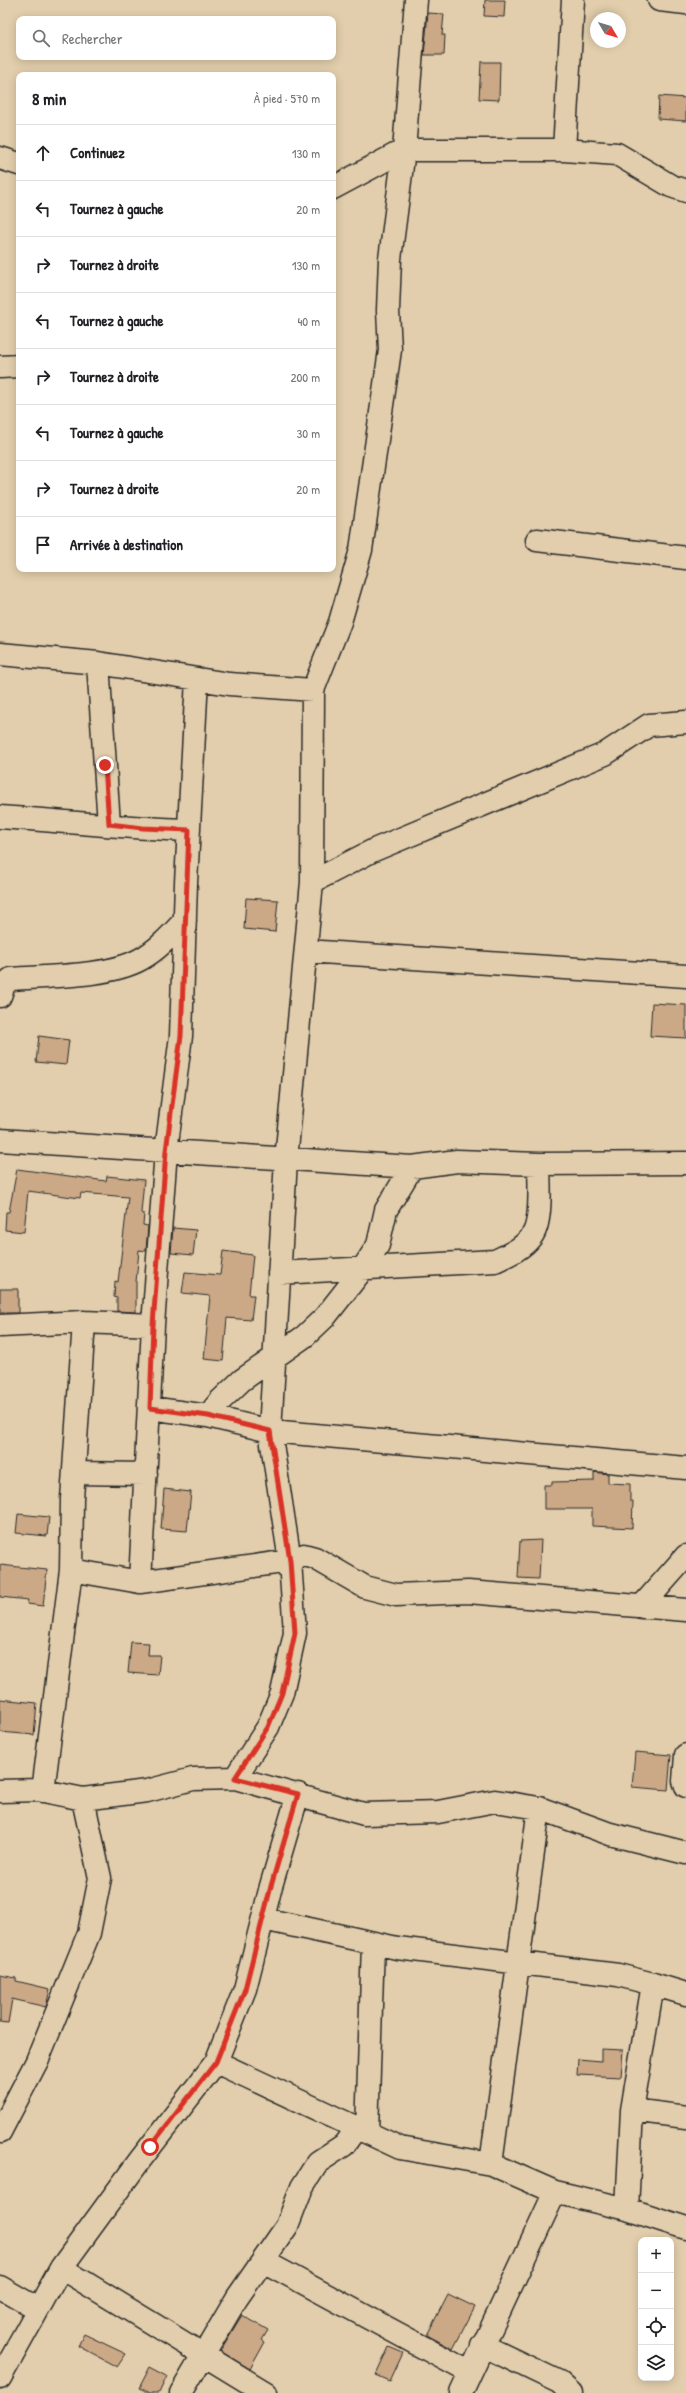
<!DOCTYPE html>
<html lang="fr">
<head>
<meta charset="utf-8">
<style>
	body { margin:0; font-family:"Patrick Hand",sans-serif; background:#f6f6f6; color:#202124 }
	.controls { position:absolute; right:12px; bottom:12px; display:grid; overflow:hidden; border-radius:8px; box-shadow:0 2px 10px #0003 }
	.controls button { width:36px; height:36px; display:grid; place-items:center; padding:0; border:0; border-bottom:1px solid #e0e0e0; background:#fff; color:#202124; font:20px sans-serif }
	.compass { position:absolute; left:590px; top:12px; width:36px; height:36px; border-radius:50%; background:#fff; box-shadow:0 2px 10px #0003; rotate:128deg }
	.stop { position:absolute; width:12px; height:12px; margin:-9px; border:3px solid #d93025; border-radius:50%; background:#fff }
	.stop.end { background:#d93025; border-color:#fff; box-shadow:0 1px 4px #0008 }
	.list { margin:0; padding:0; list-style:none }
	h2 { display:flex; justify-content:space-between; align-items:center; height:52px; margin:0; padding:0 16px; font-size:17px }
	h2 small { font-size:13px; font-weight:400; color:#757577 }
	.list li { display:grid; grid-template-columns:26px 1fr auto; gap:12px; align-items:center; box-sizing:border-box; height:56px; padding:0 16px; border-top:1px solid #e0e0e0 }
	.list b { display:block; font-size:15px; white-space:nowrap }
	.list em { font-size:13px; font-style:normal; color:#757577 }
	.icon { flex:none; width:22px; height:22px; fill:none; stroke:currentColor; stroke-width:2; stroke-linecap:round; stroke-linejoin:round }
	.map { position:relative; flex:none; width:686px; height:2393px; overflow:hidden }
	.search { position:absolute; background:#fff; box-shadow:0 2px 10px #0003; left:16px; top:16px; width:320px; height:44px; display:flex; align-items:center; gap:10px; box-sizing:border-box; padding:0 14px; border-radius:8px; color:#757577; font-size:15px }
	.panel { position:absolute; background:#fff; box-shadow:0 2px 10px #0003; left:16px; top:72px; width:320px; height:500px; border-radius:8px }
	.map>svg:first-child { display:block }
</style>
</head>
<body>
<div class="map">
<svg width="686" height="2393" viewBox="0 0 686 2393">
	<rect width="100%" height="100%" fill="#e2ceac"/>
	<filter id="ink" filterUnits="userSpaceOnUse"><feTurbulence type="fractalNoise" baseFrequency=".025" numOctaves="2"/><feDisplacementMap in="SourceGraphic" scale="8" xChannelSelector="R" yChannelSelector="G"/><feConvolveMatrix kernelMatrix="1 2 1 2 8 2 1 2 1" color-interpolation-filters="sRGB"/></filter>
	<g filter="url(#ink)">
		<path fill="#cba886" stroke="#2b2b2b" d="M485,0H505L504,17L484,16Z
			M428,13L444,14L442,35H445L444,55H424Z
			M481,62H500L499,100L479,99Z
			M659,96L686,98V121L658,119Z
			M246,898L278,900L275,932L244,929Z
			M652,1003L686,1005V1038L650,1036Z
			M39,1036L69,1040L66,1065L36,1062Z
			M17,1169L106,1181L107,1176L144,1180L141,1213L144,1214L143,1225L148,1226L146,1251L139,1250L136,1282V1312L117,1311V1298L114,1297L115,1281L118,1282L128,1197L81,1193L80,1198L28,1191L24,1232L5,1230L6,1212H9Z
			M173,1228L196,1230L193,1255L171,1253Z
			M223,1251L253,1255L249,1295H254L251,1320L227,1318L223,1361L204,1359L210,1296L182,1293L185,1272L220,1275Z
			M0,1289H18V1313H0Z
			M594,1472L608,1474V1483L630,1484V1501H633L632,1528L592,1526V1509H544V1485H552V1482L594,1481Z
			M164,1489L191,1492L187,1531L161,1529Z
			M18,1514L49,1517L47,1536L16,1533Z
			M541,1540L539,1579L518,1578L520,1541Z
			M0,1565L47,1570L43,1606L27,1604L28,1600L0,1597Z
			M131,1642L149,1643L148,1655H160L158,1675L128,1673Z
			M0,1699L37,1703L34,1735L0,1732Z
			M635,1752L671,1755L668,1790L632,1787Z
			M0,1975L16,1978V1981L50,1989L46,2007L12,1999L8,2023L0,2022Z
			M601,2049L623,2050L621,2077L577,2075L578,2059L601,2061Z
			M448,2294L475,2307L453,2349L427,2335Z
			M242,2315L268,2330L262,2340L265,2342L250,2369L220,2351Z
			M84,2334L126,2354L117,2367L78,2346Z
			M389,2347L403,2353L390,2381L376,2375Z
			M150,2367L167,2376L159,2393H149L139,2388Z"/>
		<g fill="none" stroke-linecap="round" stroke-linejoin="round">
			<defs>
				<path id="minor" d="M573,0L564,150L617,154L671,186L686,191
					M659,0L686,3
					M0,158L19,164
					M333,188L404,150H564
					M0,367L19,366
					M537,540L686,558
					M0,654L98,663L229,684L313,690
					M98,663L109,824
					M0,817C63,821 126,828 189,830
					M312,882L374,850L605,754L649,725L686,722
					M306,951L686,976
					M0,996L4,985L11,979C49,976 109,977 141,959C159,949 172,934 185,920
					M0,1140L412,1167L457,1161L539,1164L686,1163
					M279,1273L495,1261C508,1255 522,1249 531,1237C543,1223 539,1182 539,1164
					M0,1326L84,1322L153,1325
					M150,1408L208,1416L270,1431L686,1468
					M208,1416L221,1400L242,1380L305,1336L325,1317L362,1270L378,1245L386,1210L412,1167
					M74,1473L146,1474
					M71,1570L140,1582L290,1561L304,1555L315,1558L365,1587L396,1595L468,1592L686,1610
					M140,1582L153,1325L166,1151L181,1036L186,883L197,679
					M641,1607L686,1556
					M686,1755L684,1781L686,1786
					M235,1778L268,1727L282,1693L295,1633L290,1561L270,1431L286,1160L312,882L313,690L340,622L361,550L390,350L388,310L390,259L404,150L416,0
					M0,1791L39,1790L83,1799L147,1791L193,1779L235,1778L364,1814L438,1812L495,1801L539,1808L610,1834L686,1853
					M43,1791L71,1570L72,1499L84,1322
					M539,1808L491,2164L555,2192L627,2209L686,2228
					M263,1919L397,1948L618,1975L653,1984
					M216,2062L400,2148L491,2164
					M632,2110L653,1984L686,1994
					M0,2132L37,2061L89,1933L100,1878L83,1799
					M367,2132L373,1943
					M627,2209L632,2110L686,2117
					M263,2261L469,2372
					M61,2268L266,2393
					M0,2287L38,2309
					M482,2345L559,2382L571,2393
					M0,2378L61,2268L140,2160L216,2062L245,1989L271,1886L298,1794
					M181,2393L237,2298L287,2226L302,2187L318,2162L344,2145L356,2128
					M461,2393L555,2192"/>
			</defs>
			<use href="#minor" stroke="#2b2b2b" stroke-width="25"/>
			<use href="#minor" stroke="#e2ceac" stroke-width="22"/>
		</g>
	</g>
	<g fill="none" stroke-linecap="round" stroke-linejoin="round" filter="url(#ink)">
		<path stroke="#d93025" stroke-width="5" d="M105,765L109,824L143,828L189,830L181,1036L166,1151L153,1325L150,1408L208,1416L270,1431L290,1561L295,1633L282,1693L268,1727L235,1778L298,1794L271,1886L245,1989L216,2062L150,2147"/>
	</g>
</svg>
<div class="controls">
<button>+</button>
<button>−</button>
<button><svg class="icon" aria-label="locate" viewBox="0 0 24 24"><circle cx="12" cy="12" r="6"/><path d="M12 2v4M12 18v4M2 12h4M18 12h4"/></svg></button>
<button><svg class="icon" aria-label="layers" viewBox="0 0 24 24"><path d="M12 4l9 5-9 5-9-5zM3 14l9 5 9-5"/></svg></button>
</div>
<svg class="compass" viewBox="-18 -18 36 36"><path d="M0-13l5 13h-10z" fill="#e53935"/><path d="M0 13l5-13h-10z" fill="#757577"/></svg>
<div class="stop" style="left:150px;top:2147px"></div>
<div class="stop end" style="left:105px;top:765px"></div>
<div class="search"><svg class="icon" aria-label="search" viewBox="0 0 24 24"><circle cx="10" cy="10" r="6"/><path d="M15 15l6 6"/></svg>Rechercher</div>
<section class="panel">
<h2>8 min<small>À pied · 570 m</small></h2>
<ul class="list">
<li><svg class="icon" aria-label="ahead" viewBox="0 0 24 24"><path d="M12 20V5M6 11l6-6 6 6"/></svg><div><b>Continuez</b></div><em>130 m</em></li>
<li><svg class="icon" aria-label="left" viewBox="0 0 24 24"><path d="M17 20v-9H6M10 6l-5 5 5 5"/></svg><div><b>Tournez à gauche</b></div><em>20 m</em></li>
<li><svg class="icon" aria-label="right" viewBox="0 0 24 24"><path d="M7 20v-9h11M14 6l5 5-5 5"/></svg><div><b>Tournez à droite</b></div><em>130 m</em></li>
<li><svg class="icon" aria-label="left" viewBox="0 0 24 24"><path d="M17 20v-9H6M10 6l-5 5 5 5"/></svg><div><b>Tournez à gauche</b></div><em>40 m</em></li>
<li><svg class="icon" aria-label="right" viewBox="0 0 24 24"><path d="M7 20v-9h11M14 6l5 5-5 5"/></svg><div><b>Tournez à droite</b></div><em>200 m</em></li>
<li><svg class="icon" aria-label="left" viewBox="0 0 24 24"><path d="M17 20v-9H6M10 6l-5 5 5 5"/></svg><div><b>Tournez à gauche</b></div><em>30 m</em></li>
<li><svg class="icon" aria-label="right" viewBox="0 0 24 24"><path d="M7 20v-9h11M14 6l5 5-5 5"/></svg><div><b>Tournez à droite</b></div><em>20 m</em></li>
<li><svg class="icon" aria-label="arrive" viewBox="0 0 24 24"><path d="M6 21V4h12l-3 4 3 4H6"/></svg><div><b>Arrivée à destination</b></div></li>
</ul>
</section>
</div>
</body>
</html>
